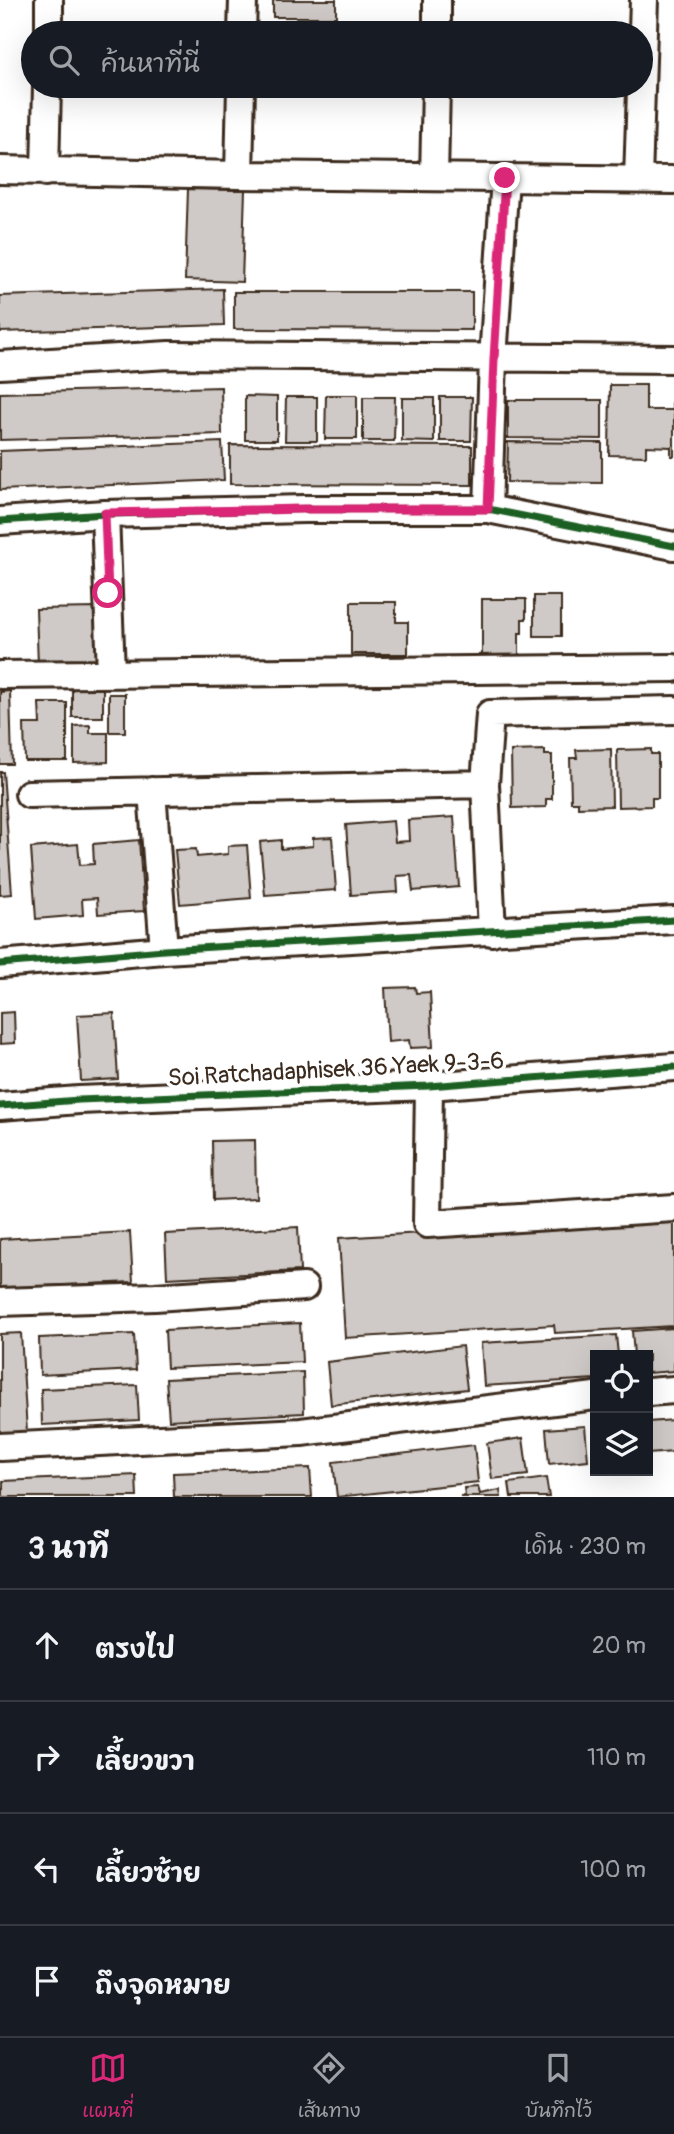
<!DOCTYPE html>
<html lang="th">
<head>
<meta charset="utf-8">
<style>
	body { margin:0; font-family:Pangolin,"Playpen Sans Thai",sans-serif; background:#20242c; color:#f1f3f6 }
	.controls { position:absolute; right:21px; bottom:21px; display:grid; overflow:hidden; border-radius:0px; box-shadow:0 7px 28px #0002 }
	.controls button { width:63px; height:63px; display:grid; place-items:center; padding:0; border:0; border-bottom:2px solid #363941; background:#171b24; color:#f1f3f6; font:35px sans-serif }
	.stop { position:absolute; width:21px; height:21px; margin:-16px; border:5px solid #db2777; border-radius:50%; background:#fff }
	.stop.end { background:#db2777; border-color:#fff; box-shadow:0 2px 7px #0008 }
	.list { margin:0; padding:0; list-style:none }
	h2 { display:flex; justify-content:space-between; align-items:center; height:91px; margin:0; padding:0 28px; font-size:30px }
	h2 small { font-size:23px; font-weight:400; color:#9ea1a6 }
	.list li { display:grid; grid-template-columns:46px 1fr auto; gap:21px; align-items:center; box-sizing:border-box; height:112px; padding:0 28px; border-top:2px solid #363941 }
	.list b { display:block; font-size:26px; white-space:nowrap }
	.list em { font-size:23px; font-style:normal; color:#9ea1a6 }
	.icon { flex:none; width:38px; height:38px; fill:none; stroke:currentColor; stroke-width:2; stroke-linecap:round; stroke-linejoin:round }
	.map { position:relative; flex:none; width:674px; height:1497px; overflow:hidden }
	.search { position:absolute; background:#171b24; box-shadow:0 7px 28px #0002; left:21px; right:21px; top:21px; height:77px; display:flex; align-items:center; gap:18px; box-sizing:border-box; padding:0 24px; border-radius:38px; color:#9ea1a6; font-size:26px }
	.sheet { height:539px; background:#171b24 }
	nav { display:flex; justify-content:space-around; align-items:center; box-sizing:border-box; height:98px; border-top:2px solid #363941; background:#171b24; font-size:19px; color:#9ea1a6 }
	nav a { display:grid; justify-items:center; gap:4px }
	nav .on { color:#db2777 }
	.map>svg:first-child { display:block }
</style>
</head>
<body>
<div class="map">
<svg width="674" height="1497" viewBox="0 0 674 1497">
	<rect width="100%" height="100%" fill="#fff"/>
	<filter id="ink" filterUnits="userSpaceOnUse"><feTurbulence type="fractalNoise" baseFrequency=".0143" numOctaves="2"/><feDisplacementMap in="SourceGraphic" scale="14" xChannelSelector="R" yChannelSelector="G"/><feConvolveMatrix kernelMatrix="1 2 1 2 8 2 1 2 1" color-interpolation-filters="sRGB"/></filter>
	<g filter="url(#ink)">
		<path fill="#cfcac7" stroke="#3b2a1e" stroke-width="2" d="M273,0H336V17H273Z
			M188,189L245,190L242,282L185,280Z
			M223,289L224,325L0,332V296Z
			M234,292H472V330L234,329Z
			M610,385H646V410H672V385H674V456H671V447L646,446V456L609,455Z
			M221,387L222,434L0,440V393Z
			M326,395H357V439H325Z
			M245,396L277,397V440H245Z
			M286,397H317V441H285Z
			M363,397H395L394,441H363Z
			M440,397H472L471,441H440Z
			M402,398H434V442L402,441Z
			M508,400H602V439L508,438Z
			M222,442L224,480L0,490V451Z
			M508,442L602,443V483L507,482Z
			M230,445L472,446V485L230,484Z
			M534,596H561V636H534Z
			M482,599H526V619H522V633H519V662H482Z
			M351,602H396V622H408V654H351Z
			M98,608L99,664L38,665L36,609Z
			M72,689H103V717H72Z
			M10,691L12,764H0V692Z
			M109,694H125V732H109Z
			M39,703H67V761H25L24,724H40Z
			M90,725V733H108V762L74,763V726Z
			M611,749L612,806L578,807V802H571L570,758H577L576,750Z
			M651,749V754H658V798H652V806L618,807L617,750Z
			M545,750V755H552V799H546V807L512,808L511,751Z
			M0,772H3L12,894L0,895Z
			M454,817L459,887L413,891L411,875L397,876L398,892L351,895L346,825L393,821L395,842L409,841L408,820Z
			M332,837L336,890L265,895L260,842L281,840V849L313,846V838Z
			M139,840L144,911L98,914L97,898L82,899L83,915L36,919L31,848L78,844L80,865L94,864L93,844Z
			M247,845L251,898L180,904L175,850L196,849L197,857L228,854V846Z
			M415,987L416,993L430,992L433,1047L410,1048L409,1040L388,1042L385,988Z
			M14,1012L15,1043L0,1044V1013Z
			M114,1013L118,1079L81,1081L77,1015Z
			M255,1140L256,1198L213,1200L212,1141Z
			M674,1218V1326L555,1333L554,1325L345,1338L339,1238Z
			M298,1227L300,1271L167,1278L165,1234Z
			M130,1232L133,1282L0,1288V1239Z
			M300,1323L302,1362L167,1368L165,1330Z
			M674,1328V1371L648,1373V1355H634L632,1331Z
			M21,1333L27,1432L0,1434V1334Z
			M134,1334L136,1370L40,1375L39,1338Z
			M616,1335L618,1355H595V1379L484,1386L481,1343Z
			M462,1346L467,1389L331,1405L327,1362Z
			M303,1372L304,1413L169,1420L166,1379Z
			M137,1385L139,1420L42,1425L41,1389Z
			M674,1420V1452L648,1454V1422Z
			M585,1426L588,1460L549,1464L546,1429Z
			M523,1438L528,1475L492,1479L487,1443Z
			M474,1445L478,1482L337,1497L333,1462Z
			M310,1468L312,1497H174L173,1473Z
			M136,1475L137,1497H3V1481Z
			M546,1478L549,1497H511L509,1483Z
			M478,1487L480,1494L500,1490L501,1497H460L465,1496L464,1488Z"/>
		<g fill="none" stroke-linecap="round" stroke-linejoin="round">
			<defs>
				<path id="minor" d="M49,33V0
					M242,33L243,0
					M437,33V0
					M0,170L239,175L674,180
					M45,172L47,86
					M239,175L241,86
					M434,177L436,86
					M638,179L644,0
					M0,365L169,355L674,359
					M488,509L493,359L505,178
					M105,514L111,673
					M0,521L105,514L304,509H488L674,546
					M0,675L674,668
					M485,784L490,714L674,710
					M152,791L164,950
					M29,794L485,784L492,932
					M0,964L164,950L674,920
					M429,1086L427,1224L674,1208
					M0,1106L79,1100L429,1086L674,1067
					M0,1302L155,1297L304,1287
					M648,1392L674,1390
					M0,1447L301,1432L595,1396"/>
			</defs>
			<use href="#minor" stroke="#3b2a1e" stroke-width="32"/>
			<use href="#minor" stroke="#fff" stroke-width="26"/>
			<defs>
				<path id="cycleway" d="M0,521L105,514L304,509H488L674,546
					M0,964L164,950L674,920
					M0,1106L79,1100L429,1086L674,1067"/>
			</defs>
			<use href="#cycleway" stroke="#fff" stroke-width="11"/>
			<use href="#cycleway" stroke="#1b5e20" stroke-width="7"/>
		</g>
	</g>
	<g fill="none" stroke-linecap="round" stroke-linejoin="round" filter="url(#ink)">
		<path stroke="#db2777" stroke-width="9" d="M108,593L105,513L304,509H488L494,359L505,178"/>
	</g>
	<g text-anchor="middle" stroke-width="7" stroke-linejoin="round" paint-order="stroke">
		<g font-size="24" fill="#3b2a1e" stroke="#fff">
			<text transform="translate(336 1069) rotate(-3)" y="8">Soi Ratchadaphisek 36 Yaek 9-3-6</text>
		</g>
	</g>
</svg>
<div class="controls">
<button><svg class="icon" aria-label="locate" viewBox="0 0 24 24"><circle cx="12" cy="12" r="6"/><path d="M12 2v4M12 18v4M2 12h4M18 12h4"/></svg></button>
<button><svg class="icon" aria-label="layers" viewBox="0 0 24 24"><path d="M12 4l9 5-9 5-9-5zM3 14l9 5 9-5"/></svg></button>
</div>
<div class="stop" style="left:108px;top:593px"></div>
<div class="stop end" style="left:505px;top:178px"></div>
<div class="search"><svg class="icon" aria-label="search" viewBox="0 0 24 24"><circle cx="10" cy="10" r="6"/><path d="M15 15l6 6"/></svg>ค้นหาที่นี่</div>
</div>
<section class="sheet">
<h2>3 นาที<small>เดิน · 230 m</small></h2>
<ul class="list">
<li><svg class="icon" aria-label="ahead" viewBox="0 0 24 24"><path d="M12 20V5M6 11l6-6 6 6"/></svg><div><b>ตรงไป</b></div><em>20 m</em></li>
<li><svg class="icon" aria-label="right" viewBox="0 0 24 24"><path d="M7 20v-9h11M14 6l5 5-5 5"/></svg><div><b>เลี้ยวขวา</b></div><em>110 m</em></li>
<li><svg class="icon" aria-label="left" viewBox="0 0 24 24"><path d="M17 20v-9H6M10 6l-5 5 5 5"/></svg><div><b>เลี้ยวซ้าย</b></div><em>100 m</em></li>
<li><svg class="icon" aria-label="arrive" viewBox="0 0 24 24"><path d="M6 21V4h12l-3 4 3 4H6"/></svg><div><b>ถึงจุดหมาย</b></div></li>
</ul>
</section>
<nav>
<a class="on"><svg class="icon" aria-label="map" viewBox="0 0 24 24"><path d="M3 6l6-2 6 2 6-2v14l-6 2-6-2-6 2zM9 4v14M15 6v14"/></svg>แผนที่</a>
<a><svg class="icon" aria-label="directions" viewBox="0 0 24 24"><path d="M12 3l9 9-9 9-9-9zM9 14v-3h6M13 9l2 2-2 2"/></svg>เส้นทาง</a>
<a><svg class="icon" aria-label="saved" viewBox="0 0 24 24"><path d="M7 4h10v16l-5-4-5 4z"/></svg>บันทึกไว้</a>
</nav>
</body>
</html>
